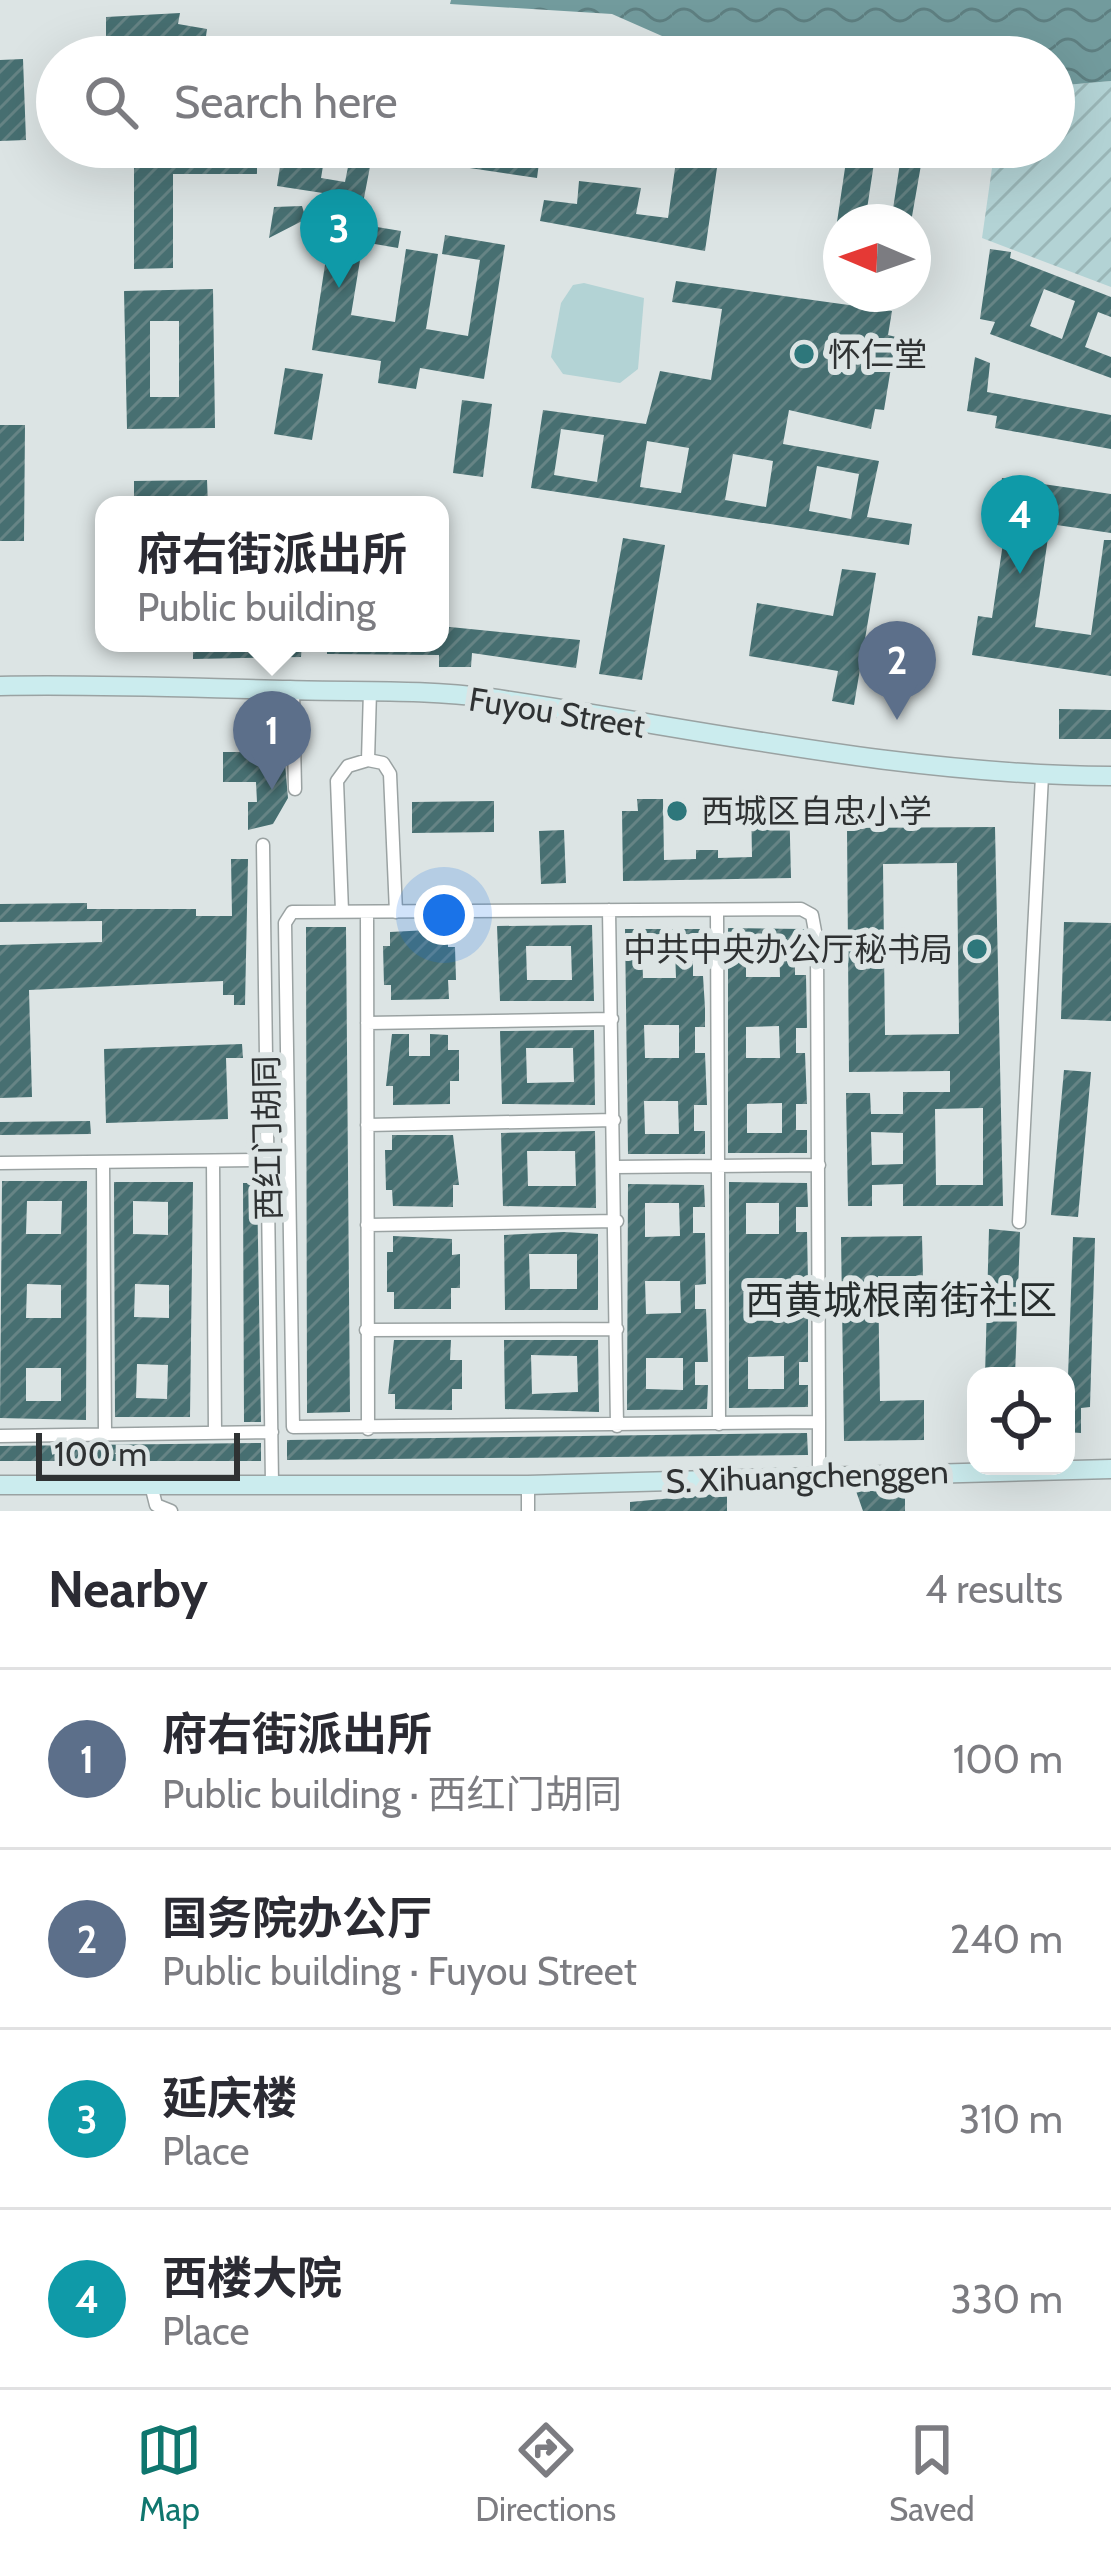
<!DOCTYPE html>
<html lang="en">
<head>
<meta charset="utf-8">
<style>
	body { margin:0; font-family:Cabin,"Noto Sans SC",sans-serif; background:#f7f7f7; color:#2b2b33 }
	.controls { position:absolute; right:36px; bottom:36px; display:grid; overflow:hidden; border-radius:24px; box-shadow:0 12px 48px #0002 }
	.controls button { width:108px; height:108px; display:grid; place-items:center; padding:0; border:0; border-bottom:3px solid #e1e1e2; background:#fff; color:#2b2b33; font:60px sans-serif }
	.compass { position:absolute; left:823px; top:204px; width:108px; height:108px; border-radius:50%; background:#fff; box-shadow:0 12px 48px #0002; rotate:272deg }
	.scale { position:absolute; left:36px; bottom:30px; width:204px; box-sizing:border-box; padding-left:12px; border:6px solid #2f3233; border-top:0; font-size:33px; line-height:42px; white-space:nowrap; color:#2f3233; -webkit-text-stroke:9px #dce4e4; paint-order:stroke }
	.you { position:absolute; left:444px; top:915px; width:42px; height:42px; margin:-30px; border:9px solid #fff; border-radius:50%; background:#1a73e8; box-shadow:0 0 0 18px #1a73e833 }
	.badge { display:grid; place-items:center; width:78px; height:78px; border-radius:50%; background:#0f766e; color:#fff; font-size:39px; font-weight:700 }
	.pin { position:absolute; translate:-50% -99px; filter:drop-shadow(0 3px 6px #0008) }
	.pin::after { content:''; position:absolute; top:63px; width:42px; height:36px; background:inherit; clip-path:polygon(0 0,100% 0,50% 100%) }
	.popup { position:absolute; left:95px; top:496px; width:354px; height:156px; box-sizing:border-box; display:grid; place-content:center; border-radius:24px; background:#fff; filter:drop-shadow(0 3px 9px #0005); font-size:39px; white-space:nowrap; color:#7c7c81 }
	.popup b { font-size:45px; color:#2b2b33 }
	.popup::after { content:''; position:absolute; left:50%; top:100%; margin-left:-24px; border:24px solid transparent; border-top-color:#fff }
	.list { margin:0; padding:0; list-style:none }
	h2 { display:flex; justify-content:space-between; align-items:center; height:156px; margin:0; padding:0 48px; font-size:51px }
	h2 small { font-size:39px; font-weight:400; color:#7c7c81 }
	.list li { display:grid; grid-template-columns:78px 1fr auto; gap:36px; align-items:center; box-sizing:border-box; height:180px; padding:0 48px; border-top:3px solid #e1e1e2 }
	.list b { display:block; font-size:45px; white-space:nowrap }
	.list p { margin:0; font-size:39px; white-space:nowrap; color:#7c7c81 }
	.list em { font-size:39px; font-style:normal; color:#7c7c81 }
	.icon { flex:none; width:66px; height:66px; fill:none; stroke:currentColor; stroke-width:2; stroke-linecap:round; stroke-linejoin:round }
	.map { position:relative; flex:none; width:1111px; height:1511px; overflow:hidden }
	.search { position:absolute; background:#fff; box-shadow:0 12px 48px #0002; left:36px; right:36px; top:36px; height:132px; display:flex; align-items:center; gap:30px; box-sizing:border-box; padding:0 42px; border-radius:66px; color:#7c7c81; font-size:45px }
	.sheet { height:876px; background:#fff }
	nav { display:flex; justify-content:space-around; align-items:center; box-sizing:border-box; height:168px; border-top:3px solid #e1e1e2; background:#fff; font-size:33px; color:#7c7c81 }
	nav a { display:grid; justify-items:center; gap:6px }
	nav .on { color:#0f766e }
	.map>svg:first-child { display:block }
</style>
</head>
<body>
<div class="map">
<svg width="1111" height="1511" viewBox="0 0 1111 1511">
	<defs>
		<pattern id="garden-furrows" width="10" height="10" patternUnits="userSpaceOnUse" patternTransform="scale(3)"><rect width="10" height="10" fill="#b3d3d5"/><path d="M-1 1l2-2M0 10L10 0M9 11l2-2" fill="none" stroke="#9ab6b7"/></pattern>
		<pattern id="water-waves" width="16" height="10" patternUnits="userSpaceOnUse" patternTransform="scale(3)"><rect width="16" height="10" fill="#729b9d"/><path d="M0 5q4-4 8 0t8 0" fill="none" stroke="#5e7f81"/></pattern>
		<pattern id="building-hatch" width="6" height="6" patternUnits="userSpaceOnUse" patternTransform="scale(3)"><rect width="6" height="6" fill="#476f71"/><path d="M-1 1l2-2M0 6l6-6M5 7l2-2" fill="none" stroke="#668485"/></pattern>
	</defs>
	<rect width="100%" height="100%" fill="#dce4e4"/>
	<path fill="#b3d3d5" d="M584,283L644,298L638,369L620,383L563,374L551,357L561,303L573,285Z"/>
	<path fill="url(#garden-furrows)" d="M1111,81V287L982,238L995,147H1054V86Z"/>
	<path fill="url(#water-waves)" d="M451,0H1111V81L1054,86V57H732L687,47L612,14L450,4Z"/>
	<path fill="url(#building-hatch)" fill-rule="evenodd" d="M180,13L178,24L207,29L203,57H106V17Z
		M23,59L26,140L0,141V60Z
		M134,147H257V174H173V268L134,269Z
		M283,147L326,148L321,178L345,182L352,147L373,151L359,224L401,231L398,248L363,242L351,315L395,322L406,249L438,254L426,329L468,336L480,260L442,254L445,235L505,245L484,379L420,368L416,389L378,383L381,361L312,350L332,219L339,220L349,197L277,186Z
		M411,147H532L541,148L537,178L409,159Z
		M678,147H720L705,251L540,221L544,200L577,204L579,181L641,188L636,214L668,218Z
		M737,147L876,150L865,222H837L845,168L737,154Z
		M900,163L921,165L911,222H891Z
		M302,206L306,219L269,238L274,207Z
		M990,249L1011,252L1010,258L1111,297V317L1098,312L1085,347L1111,357V378L990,334L995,322L980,319ZM1044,289L1075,301L1062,339L1030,326Z
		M676,281L892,311L888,335L896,337L884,410L875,409L871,429L789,410L783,444L879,461L867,517L912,524L909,545L531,488L543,410L646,424L660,371L711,380L722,309L672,302ZM561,429L604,435L597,482L554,475ZM647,441L689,448L681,493L640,487ZM733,454L773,461L766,507L725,500ZM817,466L859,474L851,519L809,511Z
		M213,289L215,428L127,429L124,291ZM150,321H179V397H150Z
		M975,357L990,363L987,392L1111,415V449L995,428L997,416L967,411Z
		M285,368L323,374L312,440L274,434Z
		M462,400L492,404L483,477L453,473Z
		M0,425H25L24,541H0Z
		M1002,478L1111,494V533L1050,524L1035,627L1091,635L1104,540H1111V676L972,655L978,616L992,618L1007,516L997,515Z
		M207,480L208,505H134V481Z
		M623,538L665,545L642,680L599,674Z
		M842,569L876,573L854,705L832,701L838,671L749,656L757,603L833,616Z
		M440,626L580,640L576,668L472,653L471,667H439V655L327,654V643H440Z
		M193,643H302L301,657L193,659Z
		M1059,709L1111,710V739H1059Z
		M223,752H284L288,798L273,824L248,830V802H257L256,782H223Z
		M637,799H663L664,860L696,859V850H718V858L752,857L751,800L789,799L791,878L623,881L622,811H638Z
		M494,801V832L412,833V802Z
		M995,827L1003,1206H903V1184L872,1185V1206H848L846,1093H870L871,1114H903V1092H950V1071L849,1072L847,828ZM957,863L959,1034L885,1035L883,864ZM983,1108V1185H936L935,1109ZM871,1132L903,1133V1164L872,1165Z
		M564,830L566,883L541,884L539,831Z
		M231,859H248L245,1005H234V995H223V981L29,990L32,1097L0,1098V945L102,942V921L0,922V904L87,903V909H196V916H232Z
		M1064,922L1111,923V1021L1061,1019Z
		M592,925L594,1001H500L497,926ZM526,946H571L572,980H527Z
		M306,927H346L350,1412L307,1413Z
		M728,928L804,929L806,951L795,952V975H806L807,1028H796V1053H805L807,1104H796V1130H807V1153H728ZM746,947H779L780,977H746ZM779,1026L780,1058H746V1027ZM782,1103V1133H747V1104Z
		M448,929V947H455L456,980H448L449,999L391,1000V985H384L383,946H390V932Z
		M625,929H703V952H693V976H703L705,1008V1027H695V1053H705L707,1105H694V1131H705V1154H628ZM675,950L676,978H643L642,951ZM644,1025H679V1058H645ZM644,1101H678L679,1134H645Z
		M594,1030L595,1105L502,1104L500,1031ZM526,1048H573L574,1082L527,1083Z
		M392,1034H409V1056H430V1034L448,1035V1050H459V1081H450V1104L393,1105V1086H386Z
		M242,1044L243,1058H226L228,1119L106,1123L104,1049Z
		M1064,1070L1091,1072L1078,1217L1051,1215Z
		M90,1121L91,1134L0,1135V1122Z
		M595,1131L596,1208L503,1206L501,1133ZM527,1151H575L576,1186H528Z
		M392,1135H453L459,1185H453V1207L393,1206L392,1190H386L385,1150H392Z
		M2,1181H87L86,1420L0,1418ZM27,1201H62L61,1234H26ZM27,1284L61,1285V1318H26ZM26,1368H61V1401H26Z
		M114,1182H193L190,1417H115ZM133,1201L168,1202V1235L133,1234ZM135,1284L169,1285V1318L134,1317ZM137,1364L168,1365L167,1399L136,1398Z
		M729,1182L807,1183L808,1207H796V1232H807L808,1283H797V1307H808V1362H799V1385H808V1407L729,1408ZM746,1203H779V1234H746ZM747,1280H781V1312H748ZM784,1356V1389H748V1357Z
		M243,1183H257L261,1422H244Z
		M628,1184L704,1185L705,1207H693V1233H705L706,1284L695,1285V1309H706L708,1362H695V1385H708L707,1409L627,1410ZM645,1203H679L680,1236L645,1237ZM645,1281H680L681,1313L646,1314ZM646,1358H683V1390L646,1389Z
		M989,1229L1020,1232L1015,1376H985Z
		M564,1232L598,1234V1310H505L504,1235ZM529,1254H577V1289H530Z
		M393,1236L452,1239V1255L460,1254V1288H451V1309H394V1292H387V1252H393Z
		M922,1236L923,1276H878L880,1401L924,1400V1440L844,1441L841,1237Z
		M1073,1237L1095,1238L1090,1407L1081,1408V1433L1066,1432Z
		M394,1340H451L450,1360H462V1389H452V1410L395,1409V1394H388Z
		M504,1340H598L599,1412L505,1409ZM531,1355L577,1356L578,1392L532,1394Z
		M807,1433L808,1455L287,1460V1440Z
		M261,1443V1461H0V1446Z
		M856,1491H905V1511H863Z
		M727,1493V1511H630V1502Z"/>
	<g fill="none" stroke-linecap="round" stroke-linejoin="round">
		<defs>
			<path id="minor" d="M293,691L295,789
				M368,760L383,763L390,774L396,912
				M263,845L272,1483
				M801,909L812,915L817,942L819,1422L293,1427L285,923L292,912Z
				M609,910L617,1426
				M717,910L719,1424
				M342,911L337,781L348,766L368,760L370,691
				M367,912L368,1429
				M367,1023L612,1019
				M367,1125L614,1120
				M213,1162L215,1433
				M0,1163L266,1160
				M103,1163L105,1433
				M615,1167L819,1165
				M1019,1222L1042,776
				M367,1225L617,1221
				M366,1330L617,1329
				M0,1436L272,1432
				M819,1475V1422
				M151,1485L156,1505L171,1511
				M528,1485V1511"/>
			<path id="secondary" d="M0,686C97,684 193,688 290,690C357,692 424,689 490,698C696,728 902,775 1111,776
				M0,1485H528L1111,1469"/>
		</defs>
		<use href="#minor" stroke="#9aa2a2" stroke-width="15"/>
		<use href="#secondary" stroke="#9aa2a2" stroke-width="21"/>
		<use href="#minor" stroke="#fff" stroke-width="12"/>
		<use href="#secondary" stroke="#cbecee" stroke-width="18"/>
	</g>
	<g fill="#2e777b" stroke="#dce4e4" stroke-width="4.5">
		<circle cx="804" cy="354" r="12"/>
		<circle cx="677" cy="811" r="12"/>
		<circle cx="977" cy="949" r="12"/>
	</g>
	<g text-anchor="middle" stroke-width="12" stroke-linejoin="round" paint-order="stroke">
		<g font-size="33" fill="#2f3233" stroke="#dce4e4" text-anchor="start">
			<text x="828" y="366">怀仁堂</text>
			<text x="701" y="823">西城区自忠小学</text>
			<text x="953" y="961" text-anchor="end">中共中央办公厅秘书局</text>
		</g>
		<g font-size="33" fill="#2f3233" stroke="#dce4e4">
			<text transform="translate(557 712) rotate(9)" y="12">Fuyou Street</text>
			<text transform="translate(267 1138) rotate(-91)" y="12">西红门胡同</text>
			<text transform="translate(807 1476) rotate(-2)" y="12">S. Xihuangchenggen</text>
		</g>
		<g font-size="39" fill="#262c2c" stroke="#dce4e4">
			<text x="901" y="1314">西黄城根南街社区</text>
		</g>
	</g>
</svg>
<div class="controls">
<button><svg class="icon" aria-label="locate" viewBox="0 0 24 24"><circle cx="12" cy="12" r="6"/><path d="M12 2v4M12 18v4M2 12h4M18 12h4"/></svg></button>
</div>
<svg class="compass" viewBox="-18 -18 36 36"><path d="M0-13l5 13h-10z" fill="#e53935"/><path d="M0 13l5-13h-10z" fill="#7c7c81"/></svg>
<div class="scale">100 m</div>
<div class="you"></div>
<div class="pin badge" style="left:272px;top:790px;background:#5c6f8a">1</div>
<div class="popup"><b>府右街派出所</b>Public building</div>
<div class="pin badge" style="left:897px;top:720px;background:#5c6f8a">2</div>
<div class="pin badge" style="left:339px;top:288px;background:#0f9aa8">3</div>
<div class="pin badge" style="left:1020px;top:574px;background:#0f9aa8">4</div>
<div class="search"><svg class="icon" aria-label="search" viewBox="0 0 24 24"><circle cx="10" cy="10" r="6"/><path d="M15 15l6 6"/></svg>Search here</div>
</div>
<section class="sheet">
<h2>Nearby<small>4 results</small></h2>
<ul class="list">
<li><span class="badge" style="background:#5c6f8a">1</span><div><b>府右街派出所</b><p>Public building · 西红门胡同</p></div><em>100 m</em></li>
<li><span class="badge" style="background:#5c6f8a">2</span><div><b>国务院办公厅</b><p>Public building · Fuyou Street</p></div><em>240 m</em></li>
<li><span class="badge" style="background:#0f9aa8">3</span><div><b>延庆楼</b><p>Place</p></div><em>310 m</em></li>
<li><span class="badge" style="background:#0f9aa8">4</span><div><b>西楼大院</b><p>Place</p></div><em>330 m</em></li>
</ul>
</section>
<nav>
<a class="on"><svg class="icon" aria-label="map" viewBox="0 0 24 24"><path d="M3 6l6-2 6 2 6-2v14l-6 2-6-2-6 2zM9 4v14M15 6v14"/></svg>Map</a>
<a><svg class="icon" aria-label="directions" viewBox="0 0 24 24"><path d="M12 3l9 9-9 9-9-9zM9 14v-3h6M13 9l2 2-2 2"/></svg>Directions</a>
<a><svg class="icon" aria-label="saved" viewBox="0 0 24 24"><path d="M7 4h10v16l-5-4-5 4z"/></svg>Saved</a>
</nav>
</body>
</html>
